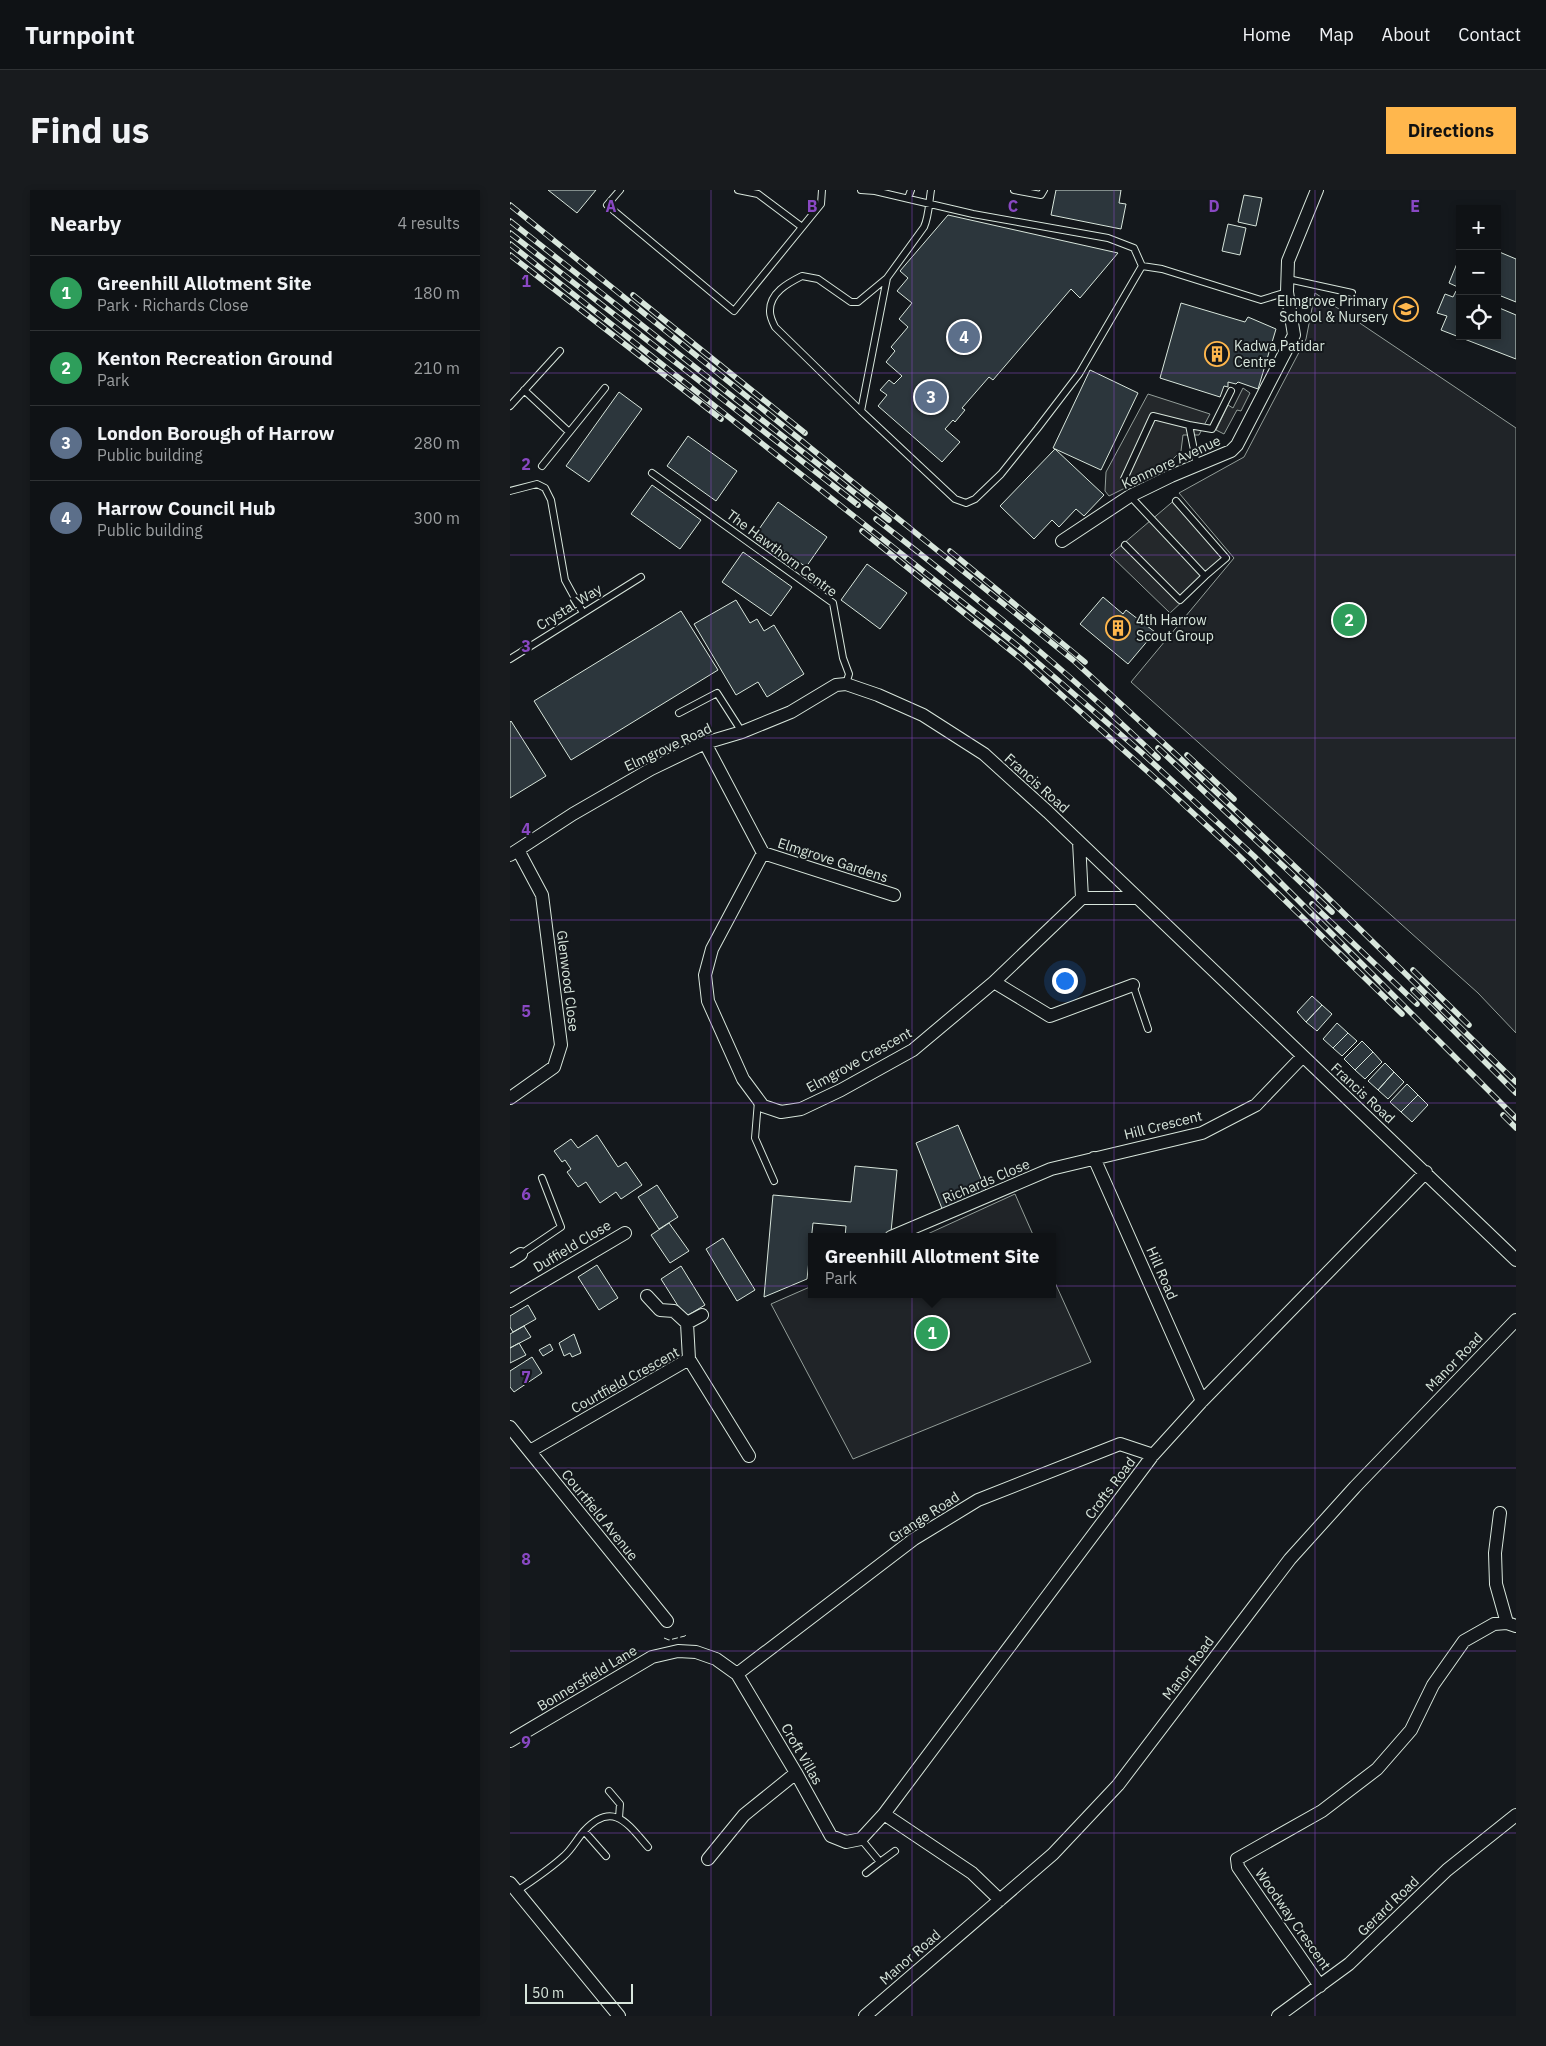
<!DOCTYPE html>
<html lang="en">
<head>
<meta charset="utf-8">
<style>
	body { margin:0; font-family:"IBM Plex Sans",sans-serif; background:#181b1e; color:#f1f3f6 }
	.controls { position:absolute; right:15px; top:15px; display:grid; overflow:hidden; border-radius:0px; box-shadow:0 2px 8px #0003 }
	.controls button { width:45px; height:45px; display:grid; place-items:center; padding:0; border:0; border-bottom:1px solid #2f3234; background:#0f1215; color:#f1f3f6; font:25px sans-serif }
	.scale { position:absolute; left:15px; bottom:12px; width:108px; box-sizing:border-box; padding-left:5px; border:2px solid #d8e6dc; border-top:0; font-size:14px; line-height:18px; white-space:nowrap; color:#d8e6dc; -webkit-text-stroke:4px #14181c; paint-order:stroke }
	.you { position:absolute; left:554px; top:790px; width:18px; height:18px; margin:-12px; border:4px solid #fff; border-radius:50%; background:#1a73e8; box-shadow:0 0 0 8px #1a73e833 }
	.badge { display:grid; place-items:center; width:32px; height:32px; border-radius:50%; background:#ffb74d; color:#fff; font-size:16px; font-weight:700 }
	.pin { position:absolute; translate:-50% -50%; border:2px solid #fff; box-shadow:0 1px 5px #0006 }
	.popup { position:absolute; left:298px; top:1043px; width:248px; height:65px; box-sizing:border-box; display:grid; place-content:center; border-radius:0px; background:#0f1215; filter:drop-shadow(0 1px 4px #0005); font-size:16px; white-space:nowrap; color:#9b9ea0 }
	.popup b { font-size:19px; color:#f1f3f6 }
	.popup::after { content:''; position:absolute; left:50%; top:100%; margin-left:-10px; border:10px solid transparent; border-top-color:#0f1215 }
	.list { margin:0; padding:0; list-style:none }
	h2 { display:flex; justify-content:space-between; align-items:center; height:65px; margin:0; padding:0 20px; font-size:21px }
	h2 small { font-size:16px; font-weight:400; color:#9b9ea0 }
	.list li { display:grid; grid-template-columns:32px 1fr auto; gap:15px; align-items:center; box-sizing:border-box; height:75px; padding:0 20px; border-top:1px solid #2f3234 }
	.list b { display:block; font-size:19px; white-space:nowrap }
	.list p { margin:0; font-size:16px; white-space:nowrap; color:#9b9ea0 }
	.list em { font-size:16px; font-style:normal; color:#9b9ea0 }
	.icon { flex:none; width:28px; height:28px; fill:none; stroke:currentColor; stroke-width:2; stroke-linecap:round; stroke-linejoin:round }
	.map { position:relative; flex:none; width:1006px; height:1826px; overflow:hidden; border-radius:0px }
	header { display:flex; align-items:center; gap:30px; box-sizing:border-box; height:70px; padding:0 25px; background:#0f1215; border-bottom:1px solid #2f3234 }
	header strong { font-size:24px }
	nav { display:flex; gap:28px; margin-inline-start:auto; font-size:18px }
	.intro { display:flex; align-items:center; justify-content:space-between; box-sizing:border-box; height:120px; padding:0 30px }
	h1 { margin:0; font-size:35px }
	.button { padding:12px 22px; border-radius:0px; background:#ffb74d; color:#111; font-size:18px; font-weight:700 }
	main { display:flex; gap:30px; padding:0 30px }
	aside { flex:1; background:#0f1215; border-radius:0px; box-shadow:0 2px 8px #0003 }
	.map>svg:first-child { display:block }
</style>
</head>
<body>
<header>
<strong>Turnpoint</strong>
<nav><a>Home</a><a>Map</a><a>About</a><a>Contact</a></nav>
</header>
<div class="intro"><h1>Find us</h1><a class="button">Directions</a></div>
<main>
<aside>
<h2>Nearby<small>4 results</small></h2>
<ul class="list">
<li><span class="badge" style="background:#2e9e5b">1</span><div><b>Greenhill Allotment Site</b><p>Park · Richards Close</p></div><em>180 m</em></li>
<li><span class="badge" style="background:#2e9e5b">2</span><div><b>Kenton Recreation Ground</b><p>Park</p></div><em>210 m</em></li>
<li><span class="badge" style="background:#5c6f8a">3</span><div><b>London Borough of Harrow</b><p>Public building</p></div><em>280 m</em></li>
<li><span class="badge" style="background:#5c6f8a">4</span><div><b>Harrow Council Hub</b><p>Public building</p></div><em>300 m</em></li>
</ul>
</aside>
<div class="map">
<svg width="1006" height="1826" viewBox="0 0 1006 1826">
	<rect width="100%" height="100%" fill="#14181c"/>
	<path fill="#202428" stroke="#939e99" d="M805,103L1006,238V843L968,803L621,492L724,368L669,303L734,267L796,149Z
		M505,1004L524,1047H411Z
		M542,1086L581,1172L343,1269L261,1114L302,1096V1104H542Z"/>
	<path fill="#24282b" stroke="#939e99" d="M733,198L740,203L731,221L727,220L714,244L706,240L718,215L723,218Z
		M638,204L700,224L689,245H673L671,261L653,279L599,306L595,301L596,282Z
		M667,308L719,368L660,423L600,365Z"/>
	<path fill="#2c363c" stroke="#d8e6dc" d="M38,0H86L67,23Z
		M546,0H611L609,13L616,14L611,39L541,25Z
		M734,5L752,8L746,36L728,32Z
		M438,25L608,63L570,108L561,99L483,190L479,187L452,218L455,220L445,232L443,230L435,239L450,252L432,272L368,216L377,205L370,200L379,190L384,194L392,186L376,172L385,161L381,157L398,137L389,129L402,113L387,101L398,88L390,81Z
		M718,34L736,38L730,65L712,61Z
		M987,61L1006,69V112L991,106L987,115Z
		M950,66V98L939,93Z
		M946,101L950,103V146H987V117L1006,125V169L931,140L937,126L927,123L935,104L943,107Z
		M671,113L735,132L738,127L766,139L748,199L728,192L726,194L718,192V197L714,196L710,207L650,188Z
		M580,180L628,203L591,280L543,258Z
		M109,202L132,219L79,292L56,276Z
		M178,246L227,281L206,311L157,276Z
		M545,259L594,305L574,326L566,319L549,337L542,330L524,349L490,316Z
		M142,295L191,330L170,359L121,324Z
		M268,312L317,347L296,377L247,342Z
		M233,362L282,397L261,426L212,392Z
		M357,374L397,403L370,439L331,410Z
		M593,407L613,424L616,420L645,442L618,474L570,434Z
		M226,410L240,433L247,429L254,441L264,435L294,484L257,507L248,492L226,505L184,434Z
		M171,421L208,480L61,570L24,511Z
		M1,531L36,586L0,608V532Z
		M802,806L812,815L796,832L787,822Z
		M812,815L822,824L807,841L796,832Z
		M827,833L838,843L823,858L813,849Z
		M838,843L847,851L832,866L823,858Z
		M852,851L863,862L845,880L834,869Z
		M863,862L872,872L855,889L845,880Z
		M875,873L884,882L868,900L858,891Z
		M884,882L894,892L878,909L868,900Z
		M897,894L908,905L891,922L880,912Z
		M908,905L918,915L902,932L891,922Z
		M448,935L477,1003L433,1021L406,953Z
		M87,945L108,977L116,972L132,995L111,1009L106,1002L90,1013L76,992L68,997L57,982L61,979L55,970L52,972L44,961L61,949L68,958Z
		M345,976L387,980L381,1042L368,1047H335L336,1036L303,1033L297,1089L254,1107L263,1005L341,1012Z
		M147,995L168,1027L149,1039L128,1007Z
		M159,1033L179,1061L160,1073L141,1045Z
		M213,1048L245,1100L227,1111L196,1059Z
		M87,1075L108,1108L89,1120L68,1087Z
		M171,1076L195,1115L175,1127L151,1089Z
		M18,1115L26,1129L3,1142L0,1137V1126Z
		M14,1136L21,1147L0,1158V1144Z
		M64,1144L71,1163L62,1167L60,1163L54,1166L49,1153Z
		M9,1153L16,1165L0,1173V1158Z
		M40,1154L43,1160L33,1166L29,1160Z
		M22,1167L32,1183L4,1202L0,1197V1181Z"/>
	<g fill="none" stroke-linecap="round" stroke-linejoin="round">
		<defs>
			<path id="lane" d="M110,0L97,15L224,121L311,14L312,0
				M228,0L248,4L292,37
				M351,0L365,1L463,24L598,48L624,58L632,76L569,184L527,239L491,284L465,309L456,313L445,309L351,221L377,88L414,37C419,26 419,12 421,0
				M504,0L531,5L534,0
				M398,8L401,0
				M632,76L652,79L751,110L777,102
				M778,89L842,103
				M14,200L59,242
				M0,216L50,161
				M351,221L265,137C263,133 260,127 260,122C259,103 278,93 292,86L308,89L341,112H348L377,88
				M679,235L702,239L721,201
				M32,276L95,198
				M142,283L323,413L333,468L339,484L336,494
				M614,289L643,226L679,235L687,275
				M0,301L27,294L35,298L41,310L55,390L73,423
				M666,311L716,368L695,386
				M615,355L670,410L695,386L620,306
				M0,469L131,387
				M169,523L207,503L232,542
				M623,795L638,839
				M248,911L245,948L264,991
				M11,1064L51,1037L32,988
				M99,1601L110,1614L109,1628
				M74,1641L96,1666
				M351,1649L370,1672L385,1661
				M356,1683L370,1672
				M7,1701C23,1690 40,1679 54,1666C62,1659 67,1649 74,1641C103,1610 118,1634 138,1657"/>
			<path id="street" d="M552,351L620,306L661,286L721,261L727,255L784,145L777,102L778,71L807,0
				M195,553L253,663L202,759L195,785L198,811L233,889L253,916L271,922L291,919L331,900L403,860L484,792L572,708L569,652
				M253,663L384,705
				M0,665L63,624L141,579L195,553L232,542L281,522L326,495L336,494L368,505L413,525L474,564L538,622L1006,1070
				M572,708H628
				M484,792L540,826L623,795
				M0,908L44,877L51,855L32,705L8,660
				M584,968L692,1211
				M381,1047L541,979L692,943L746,915L793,866
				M0,1071L11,1064
				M137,1106L150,1120L164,1121L177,1133
				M0,1111L115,1043
				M179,1169L177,1133L192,1125
				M0,1237L157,1431
				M20,1261L179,1169L239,1266
				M990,1323L985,1363L986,1394L997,1433
				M227,1484L404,1349L468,1310L610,1254L643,1265
				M0,1551L142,1467L168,1461L186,1462L206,1469L227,1484L286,1583L321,1646L336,1652L351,1649L374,1624L643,1265L692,1211L916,982
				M374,1624L462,1683L490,1710
				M198,1669L234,1625L286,1583
				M0,1693L109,1826
				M810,1796L728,1677L727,1669L812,1621L867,1579L901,1540L923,1495L954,1451L984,1434L997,1433L1006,1436
				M355,1826L543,1664L608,1595L780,1369L845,1297L1006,1130
				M768,1826L839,1774L937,1680L1006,1625"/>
		</defs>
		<use href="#lane" stroke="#d8e6dc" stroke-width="8"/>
		<use href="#street" stroke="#d8e6dc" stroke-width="14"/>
		<use href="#lane" stroke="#14181c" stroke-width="6"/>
		<use href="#street" stroke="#14181c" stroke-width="12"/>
		<defs>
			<path id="rail" d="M0,15L563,470L671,569L811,701L1006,892
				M0,31L379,330
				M0,43L348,315
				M0,54L513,460L631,562L744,666L1006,928
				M0,65L211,229
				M123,105L295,243
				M366,329C463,405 559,482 648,568
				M352,341L510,468L655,597L725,662L892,824
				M440,361L575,472
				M648,558L822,722
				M677,565L724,609
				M802,714L907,814
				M903,780L959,835
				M903,800L1006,903
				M993,925L1006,938"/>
		</defs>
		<use href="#rail" stroke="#d8e6dc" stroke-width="5.5"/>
		<use href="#rail" stroke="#14181c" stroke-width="4" stroke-dasharray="11" stroke-linecap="butt"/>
		<path stroke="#d8e6dc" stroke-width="1" stroke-dasharray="6 2.5" stroke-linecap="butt" d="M154,1448L159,1450L175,1446L177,1444"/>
	</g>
	<path fill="none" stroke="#8948c3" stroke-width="1" stroke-opacity="0.55" d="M201,0V1826M402,0V1826M604,0V1826M805,0V1826M0,183H1006M0,365H1006M0,548H1006M0,730H1006M0,913H1006M0,1096H1006M0,1278H1006M0,1461H1006M0,1643H1006"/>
	<defs>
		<symbol id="school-ring" viewBox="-11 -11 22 22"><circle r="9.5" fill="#14181c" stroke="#ffb74d" stroke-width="1.5"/><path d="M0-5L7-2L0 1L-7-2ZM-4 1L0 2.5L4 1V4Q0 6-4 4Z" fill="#ffb74d"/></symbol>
		<symbol id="building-ring" viewBox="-11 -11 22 22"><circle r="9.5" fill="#14181c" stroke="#ffb74d" stroke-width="1.5"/><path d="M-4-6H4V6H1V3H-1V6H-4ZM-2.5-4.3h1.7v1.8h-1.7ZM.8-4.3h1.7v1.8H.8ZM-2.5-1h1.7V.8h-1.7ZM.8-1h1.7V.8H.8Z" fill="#ffb74d"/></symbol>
	</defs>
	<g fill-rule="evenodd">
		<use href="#school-ring" x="882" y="105" width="28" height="28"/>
		<use href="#building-ring" x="693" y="150" width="28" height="28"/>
		<use href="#building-ring" x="594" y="424" width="28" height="28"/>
	</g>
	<g text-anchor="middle" stroke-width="4" stroke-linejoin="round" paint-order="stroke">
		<g font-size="14" fill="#d8e6dc" stroke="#14181c" text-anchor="start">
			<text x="878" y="116" text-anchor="end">Elmgrove Primary<tspan x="878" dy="16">School &amp; Nursery</tspan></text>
			<text x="724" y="161">Kadwa Patidar<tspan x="724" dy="16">Centre</tspan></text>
			<text x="626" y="435">4th Harrow<tspan x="626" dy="16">Scout Group</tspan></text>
		</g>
		<g font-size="14" fill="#d8e6dc" stroke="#14181c">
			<text transform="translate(661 272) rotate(-25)" y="5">Kenmore Avenue</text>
			<text transform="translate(272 363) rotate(37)" y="5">The Hawthorn Centre</text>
			<text transform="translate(59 417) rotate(-32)" y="5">Crystal Way</text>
			<text transform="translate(158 557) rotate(-25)" y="5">Elmgrove Road</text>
			<text transform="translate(527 593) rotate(42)" y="5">Francis Road</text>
			<text transform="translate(323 670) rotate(18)" y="5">Elmgrove Gardens</text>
			<text transform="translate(58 791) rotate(83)" y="5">Glenwood Close</text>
			<text transform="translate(349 870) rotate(-29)" y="5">Elmgrove Crescent</text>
			<text transform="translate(853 903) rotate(43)" y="5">Francis Road</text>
			<text transform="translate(653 935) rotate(-14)" y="5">Hill Crescent</text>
			<text transform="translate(476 991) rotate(-23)" y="5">Richards Close</text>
			<text transform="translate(62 1056) rotate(-31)" y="5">Duffield Close</text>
			<text transform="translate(652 1083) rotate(66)" y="5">Hill Road</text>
			<text transform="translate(944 1172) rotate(-46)" y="5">Manor Road</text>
			<text transform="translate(115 1190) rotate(-29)" y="5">Courtfield Crescent</text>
			<text transform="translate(600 1298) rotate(-53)" y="5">Crofts Road</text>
			<text transform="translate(90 1325) rotate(51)" y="5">Courtfield Avenue</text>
			<text transform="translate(414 1327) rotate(-33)" y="5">Grange Road</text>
			<text transform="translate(678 1478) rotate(-53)" y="5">Manor Road</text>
			<text transform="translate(77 1488) rotate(-31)" y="5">Bonnersfield Lane</text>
			<text transform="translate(292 1564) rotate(60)" y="5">Croft Villas</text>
			<text transform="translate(878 1716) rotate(-44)" y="5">Gerard Road</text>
			<text transform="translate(783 1729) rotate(55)" y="5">Woodway Crescent</text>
			<text transform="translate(400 1767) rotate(-41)" y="5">Manor Road</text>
		</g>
	</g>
	<g font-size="16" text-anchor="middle" font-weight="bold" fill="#8948c3" stroke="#14181c" stroke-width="4" stroke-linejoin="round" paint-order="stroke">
		<text x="101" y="22">A</text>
		<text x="302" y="22">B</text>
		<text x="503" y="22">C</text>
		<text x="704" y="22">D</text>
		<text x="905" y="22">E</text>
		<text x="16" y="97">1</text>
		<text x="16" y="280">2</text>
		<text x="16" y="462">3</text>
		<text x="16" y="645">4</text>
		<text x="16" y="827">5</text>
		<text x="16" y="1010">6</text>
		<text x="16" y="1193">7</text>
		<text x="16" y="1375">8</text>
		<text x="16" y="1558">9</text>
	</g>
</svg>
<div class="controls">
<button>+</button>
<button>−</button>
<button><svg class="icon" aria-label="locate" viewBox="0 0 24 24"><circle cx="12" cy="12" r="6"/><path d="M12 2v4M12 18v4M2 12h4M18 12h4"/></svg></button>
</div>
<div class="scale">50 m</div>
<div class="you"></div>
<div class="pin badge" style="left:422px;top:1143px;background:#2e9e5b">1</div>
<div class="popup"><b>Greenhill Allotment Site</b>Park</div>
<div class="pin badge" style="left:839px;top:430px;background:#2e9e5b">2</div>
<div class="pin badge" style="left:421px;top:207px;background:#5c6f8a">3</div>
<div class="pin badge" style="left:454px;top:147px;background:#5c6f8a">4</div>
</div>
</main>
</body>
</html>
